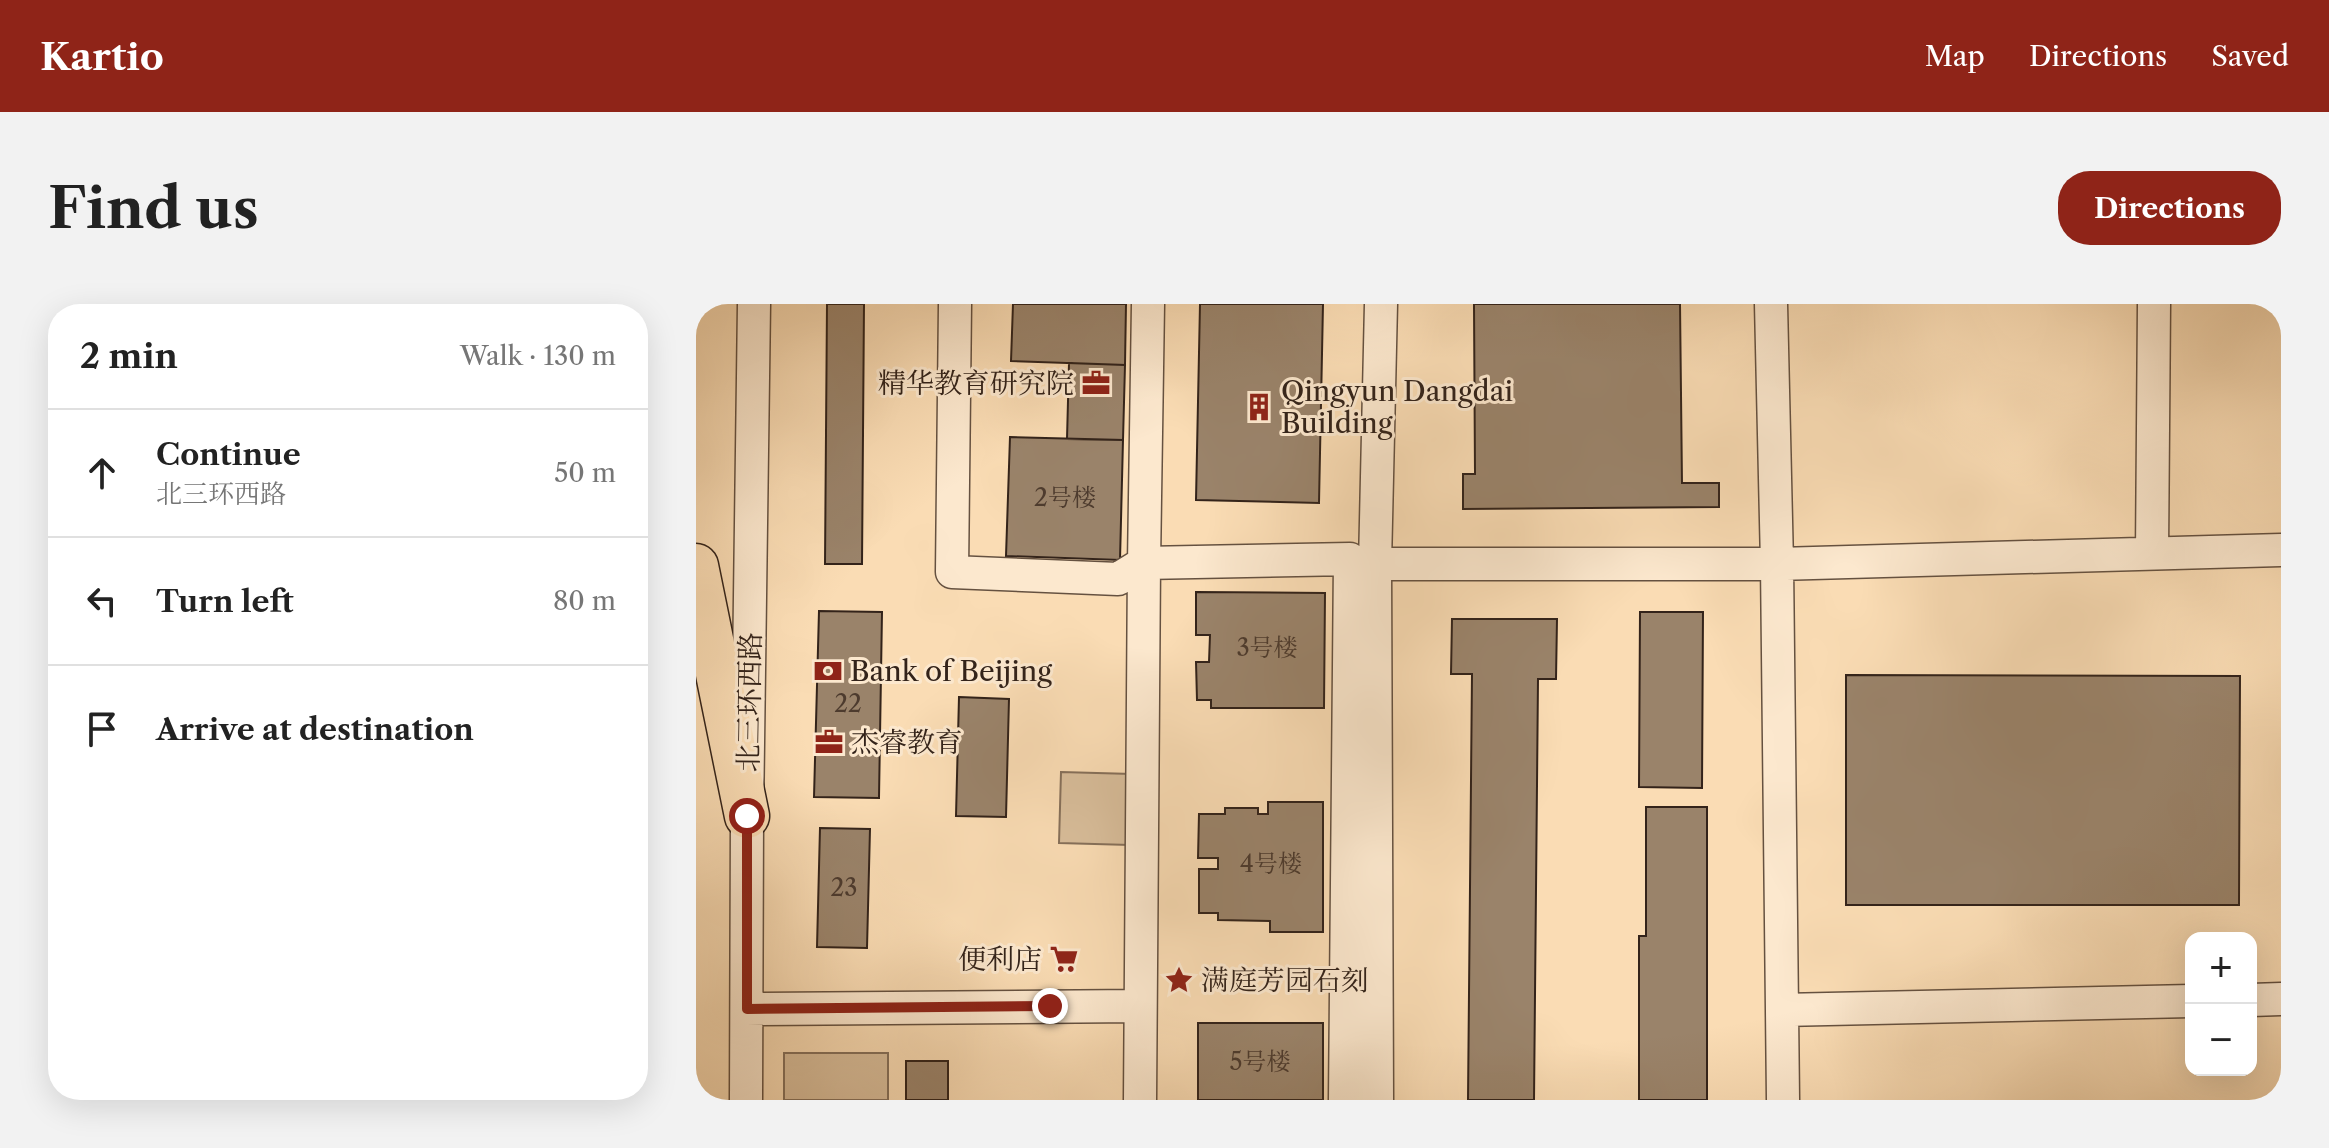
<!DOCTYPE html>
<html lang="en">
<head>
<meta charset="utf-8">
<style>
	body { margin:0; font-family:"Libre Caslon Text","Noto Serif SC",serif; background:#f2f2f2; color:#222 }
	.controls { position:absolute; right:24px; bottom:24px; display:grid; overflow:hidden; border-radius:16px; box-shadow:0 8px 32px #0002 }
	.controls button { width:72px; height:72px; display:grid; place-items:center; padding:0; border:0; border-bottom:2px solid #e0e0e0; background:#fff; color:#222; font:40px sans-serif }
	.stop { position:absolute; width:24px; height:24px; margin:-18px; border:6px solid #8f2418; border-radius:50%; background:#fff }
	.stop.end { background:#8f2418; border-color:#fff; box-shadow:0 2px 8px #0008 }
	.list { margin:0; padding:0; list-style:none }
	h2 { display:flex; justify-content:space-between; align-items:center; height:104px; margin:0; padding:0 32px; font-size:34px }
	h2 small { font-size:26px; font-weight:400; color:#767676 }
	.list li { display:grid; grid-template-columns:52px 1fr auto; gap:24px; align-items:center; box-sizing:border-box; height:128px; padding:0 32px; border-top:2px solid #e0e0e0 }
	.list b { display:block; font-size:30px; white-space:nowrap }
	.list p { margin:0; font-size:26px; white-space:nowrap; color:#767676 }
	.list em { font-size:26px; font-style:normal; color:#767676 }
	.icon { flex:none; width:44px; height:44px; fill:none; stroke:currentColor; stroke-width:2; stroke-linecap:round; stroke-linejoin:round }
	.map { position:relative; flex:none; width:1585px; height:796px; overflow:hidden; border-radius:32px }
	header { display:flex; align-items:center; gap:48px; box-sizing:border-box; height:112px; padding:0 40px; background:#8f2418; color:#fff }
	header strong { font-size:38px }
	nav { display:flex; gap:44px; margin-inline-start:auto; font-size:28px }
	.intro { display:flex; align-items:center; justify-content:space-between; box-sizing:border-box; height:192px; padding:0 48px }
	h1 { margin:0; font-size:56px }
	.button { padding:20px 36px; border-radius:32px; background:#8f2418; color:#fff; font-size:28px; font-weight:700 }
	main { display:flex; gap:48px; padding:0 48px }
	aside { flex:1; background:#fff; border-radius:32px; box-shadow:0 8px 32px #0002 }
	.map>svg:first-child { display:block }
</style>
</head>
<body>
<header>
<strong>Kartio</strong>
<nav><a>Map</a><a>Directions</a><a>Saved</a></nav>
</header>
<div class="intro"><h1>Find us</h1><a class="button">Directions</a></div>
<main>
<aside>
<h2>2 min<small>Walk · 130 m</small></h2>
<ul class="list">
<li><svg class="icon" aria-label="ahead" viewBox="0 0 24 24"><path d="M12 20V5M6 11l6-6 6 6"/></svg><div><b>Continue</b><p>北三环西路</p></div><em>50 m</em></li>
<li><svg class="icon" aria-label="left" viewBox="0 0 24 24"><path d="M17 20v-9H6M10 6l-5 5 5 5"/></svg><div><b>Turn left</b></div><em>80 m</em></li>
<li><svg class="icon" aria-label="arrive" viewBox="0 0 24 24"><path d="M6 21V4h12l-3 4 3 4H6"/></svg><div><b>Arrive at destination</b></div></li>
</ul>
</aside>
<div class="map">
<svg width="1585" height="796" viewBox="0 0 1585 796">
	<rect width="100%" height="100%" fill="#fadcb4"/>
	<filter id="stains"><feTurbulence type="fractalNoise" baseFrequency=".0025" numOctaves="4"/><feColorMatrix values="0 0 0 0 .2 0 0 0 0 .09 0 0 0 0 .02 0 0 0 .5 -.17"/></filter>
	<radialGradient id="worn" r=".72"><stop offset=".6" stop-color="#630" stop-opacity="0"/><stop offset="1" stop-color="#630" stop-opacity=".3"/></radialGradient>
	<path fill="#d8bd9a" stroke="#86705a" stroke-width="2" d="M365,468L436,470L434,541L363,539Z
		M88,749H192V796H88Z"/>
	<path fill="#9a836a" stroke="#33231a" stroke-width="2" d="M131,0H168L166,260H129Z
		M317,0H430L429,61L315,57Z
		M504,0H627L623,199L500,196Z
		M778,0H984L986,179H1023V203L767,205V170H779Z
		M373,59L429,61L427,136L371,135Z
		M314,133L427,136L424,256L310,252Z
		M500,288L629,289L628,404H515V396H501L500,358H513L514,331H500Z
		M123,307L186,308L183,494L118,493Z
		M944,308H1007L1006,484L943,483Z
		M756,315H861L860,375H842L838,796H772L776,370H755Z
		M1150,371L1544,372L1543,601H1150Z
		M263,393L313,395L310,513L260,512Z
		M572,498H627V628H574V617L522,616V609H503V565H522V554H502L503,510H529V504H562V510H572Z
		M950,503H1011V796H943V632H950Z
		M124,524L174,525L171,644L121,643Z
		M502,719H627V796H502Z
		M210,757H252V796H210Z"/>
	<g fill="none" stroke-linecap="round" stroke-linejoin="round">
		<defs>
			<path id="minor" d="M259,0L256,268L422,275L448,259L452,0
				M1075,0L1081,260L1087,796
				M1456,249L1458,0
				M679,260H1081L1585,246
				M1555,696L1585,695
				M51,705L443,702
				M1086,706L1495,697
				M50,796L51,512L58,0
				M444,796L448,259L654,255L649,796
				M681,796L679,260L685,0"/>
			<path id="highway" d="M0,262L51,512"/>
		</defs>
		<use href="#minor" stroke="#655140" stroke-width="35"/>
		<use href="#highway" stroke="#33231a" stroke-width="47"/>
		<use href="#minor" stroke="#fce8ce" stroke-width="32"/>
		<use href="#highway" stroke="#fadcb4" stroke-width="44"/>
	</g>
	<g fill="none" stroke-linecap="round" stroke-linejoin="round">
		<path stroke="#8f2418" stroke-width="10" d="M51,512V705L354,702"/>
	</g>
	<defs>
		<symbol id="office-bare" viewBox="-9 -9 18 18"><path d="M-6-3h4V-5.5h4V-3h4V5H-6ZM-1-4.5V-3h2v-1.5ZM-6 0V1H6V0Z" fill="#8f2418" stroke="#fce8ce" stroke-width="2.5" paint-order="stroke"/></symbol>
		<symbol id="building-bare" viewBox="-9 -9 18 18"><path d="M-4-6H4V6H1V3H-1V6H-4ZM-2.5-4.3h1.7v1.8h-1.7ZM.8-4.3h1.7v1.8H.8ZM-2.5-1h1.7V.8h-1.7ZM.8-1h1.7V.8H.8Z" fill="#8f2418" stroke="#fce8ce" stroke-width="2.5" paint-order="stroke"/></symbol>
		<symbol id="bank-bare" viewBox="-9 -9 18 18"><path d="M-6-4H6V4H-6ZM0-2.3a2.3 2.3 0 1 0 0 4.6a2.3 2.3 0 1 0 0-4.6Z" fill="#8f2418" stroke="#fce8ce" stroke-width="2.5" paint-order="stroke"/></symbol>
		<symbol id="supermarket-bare" viewBox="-9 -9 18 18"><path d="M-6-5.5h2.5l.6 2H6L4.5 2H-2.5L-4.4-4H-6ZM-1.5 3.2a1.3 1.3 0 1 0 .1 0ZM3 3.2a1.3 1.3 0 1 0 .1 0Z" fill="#8f2418" stroke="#fce8ce" stroke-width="2.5" paint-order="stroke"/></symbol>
		<symbol id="sight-bare" viewBox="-9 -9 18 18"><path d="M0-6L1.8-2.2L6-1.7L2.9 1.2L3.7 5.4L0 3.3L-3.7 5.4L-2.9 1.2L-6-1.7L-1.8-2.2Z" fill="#8f2418" stroke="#fce8ce" stroke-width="2.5" paint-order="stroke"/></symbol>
	</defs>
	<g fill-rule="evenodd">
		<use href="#office-bare" x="380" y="59" width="40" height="40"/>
		<use href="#building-bare" x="543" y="83" width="40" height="40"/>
		<use href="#bank-bare" x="112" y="347" width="40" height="40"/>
		<use href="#office-bare" x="113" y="418" width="40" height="40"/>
		<use href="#supermarket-bare" x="348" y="635" width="40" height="40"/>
		<use href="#sight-bare" x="463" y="656" width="40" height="40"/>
	</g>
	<g text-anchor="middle" stroke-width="6" stroke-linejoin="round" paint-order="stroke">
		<g font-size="24" fill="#4d3b2e">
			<text x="369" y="202">2号楼</text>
			<text x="571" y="352">3号楼</text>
			<text x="152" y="408">22</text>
			<text x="575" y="568">4号楼</text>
			<text x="148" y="592">23</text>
			<text x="564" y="766">5号楼</text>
		</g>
		<g font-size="28" fill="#33231a" stroke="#fce8ce" text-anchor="start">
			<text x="378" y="89" text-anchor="end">精华教育研究院</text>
			<text x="585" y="97">Qingyun Dangdai<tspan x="585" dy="32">Building</tspan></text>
			<text x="154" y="377">Bank of Beijing</text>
			<text x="155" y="448">杰睿教育</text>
			<text x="346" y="665" text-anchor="end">便利店</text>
			<text x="505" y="686">满庭芳园石刻</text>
		</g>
		<g font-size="28" fill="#33231a" stroke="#fce8ce">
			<text transform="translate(53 398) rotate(-89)" y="10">北三环西路</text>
		</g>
	</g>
	<rect width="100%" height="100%" filter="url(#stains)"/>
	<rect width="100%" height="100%" fill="url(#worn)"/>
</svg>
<div class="controls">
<button>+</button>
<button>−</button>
</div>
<div class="stop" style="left:51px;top:512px"></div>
<div class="stop end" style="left:354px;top:702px"></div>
</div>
</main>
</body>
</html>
